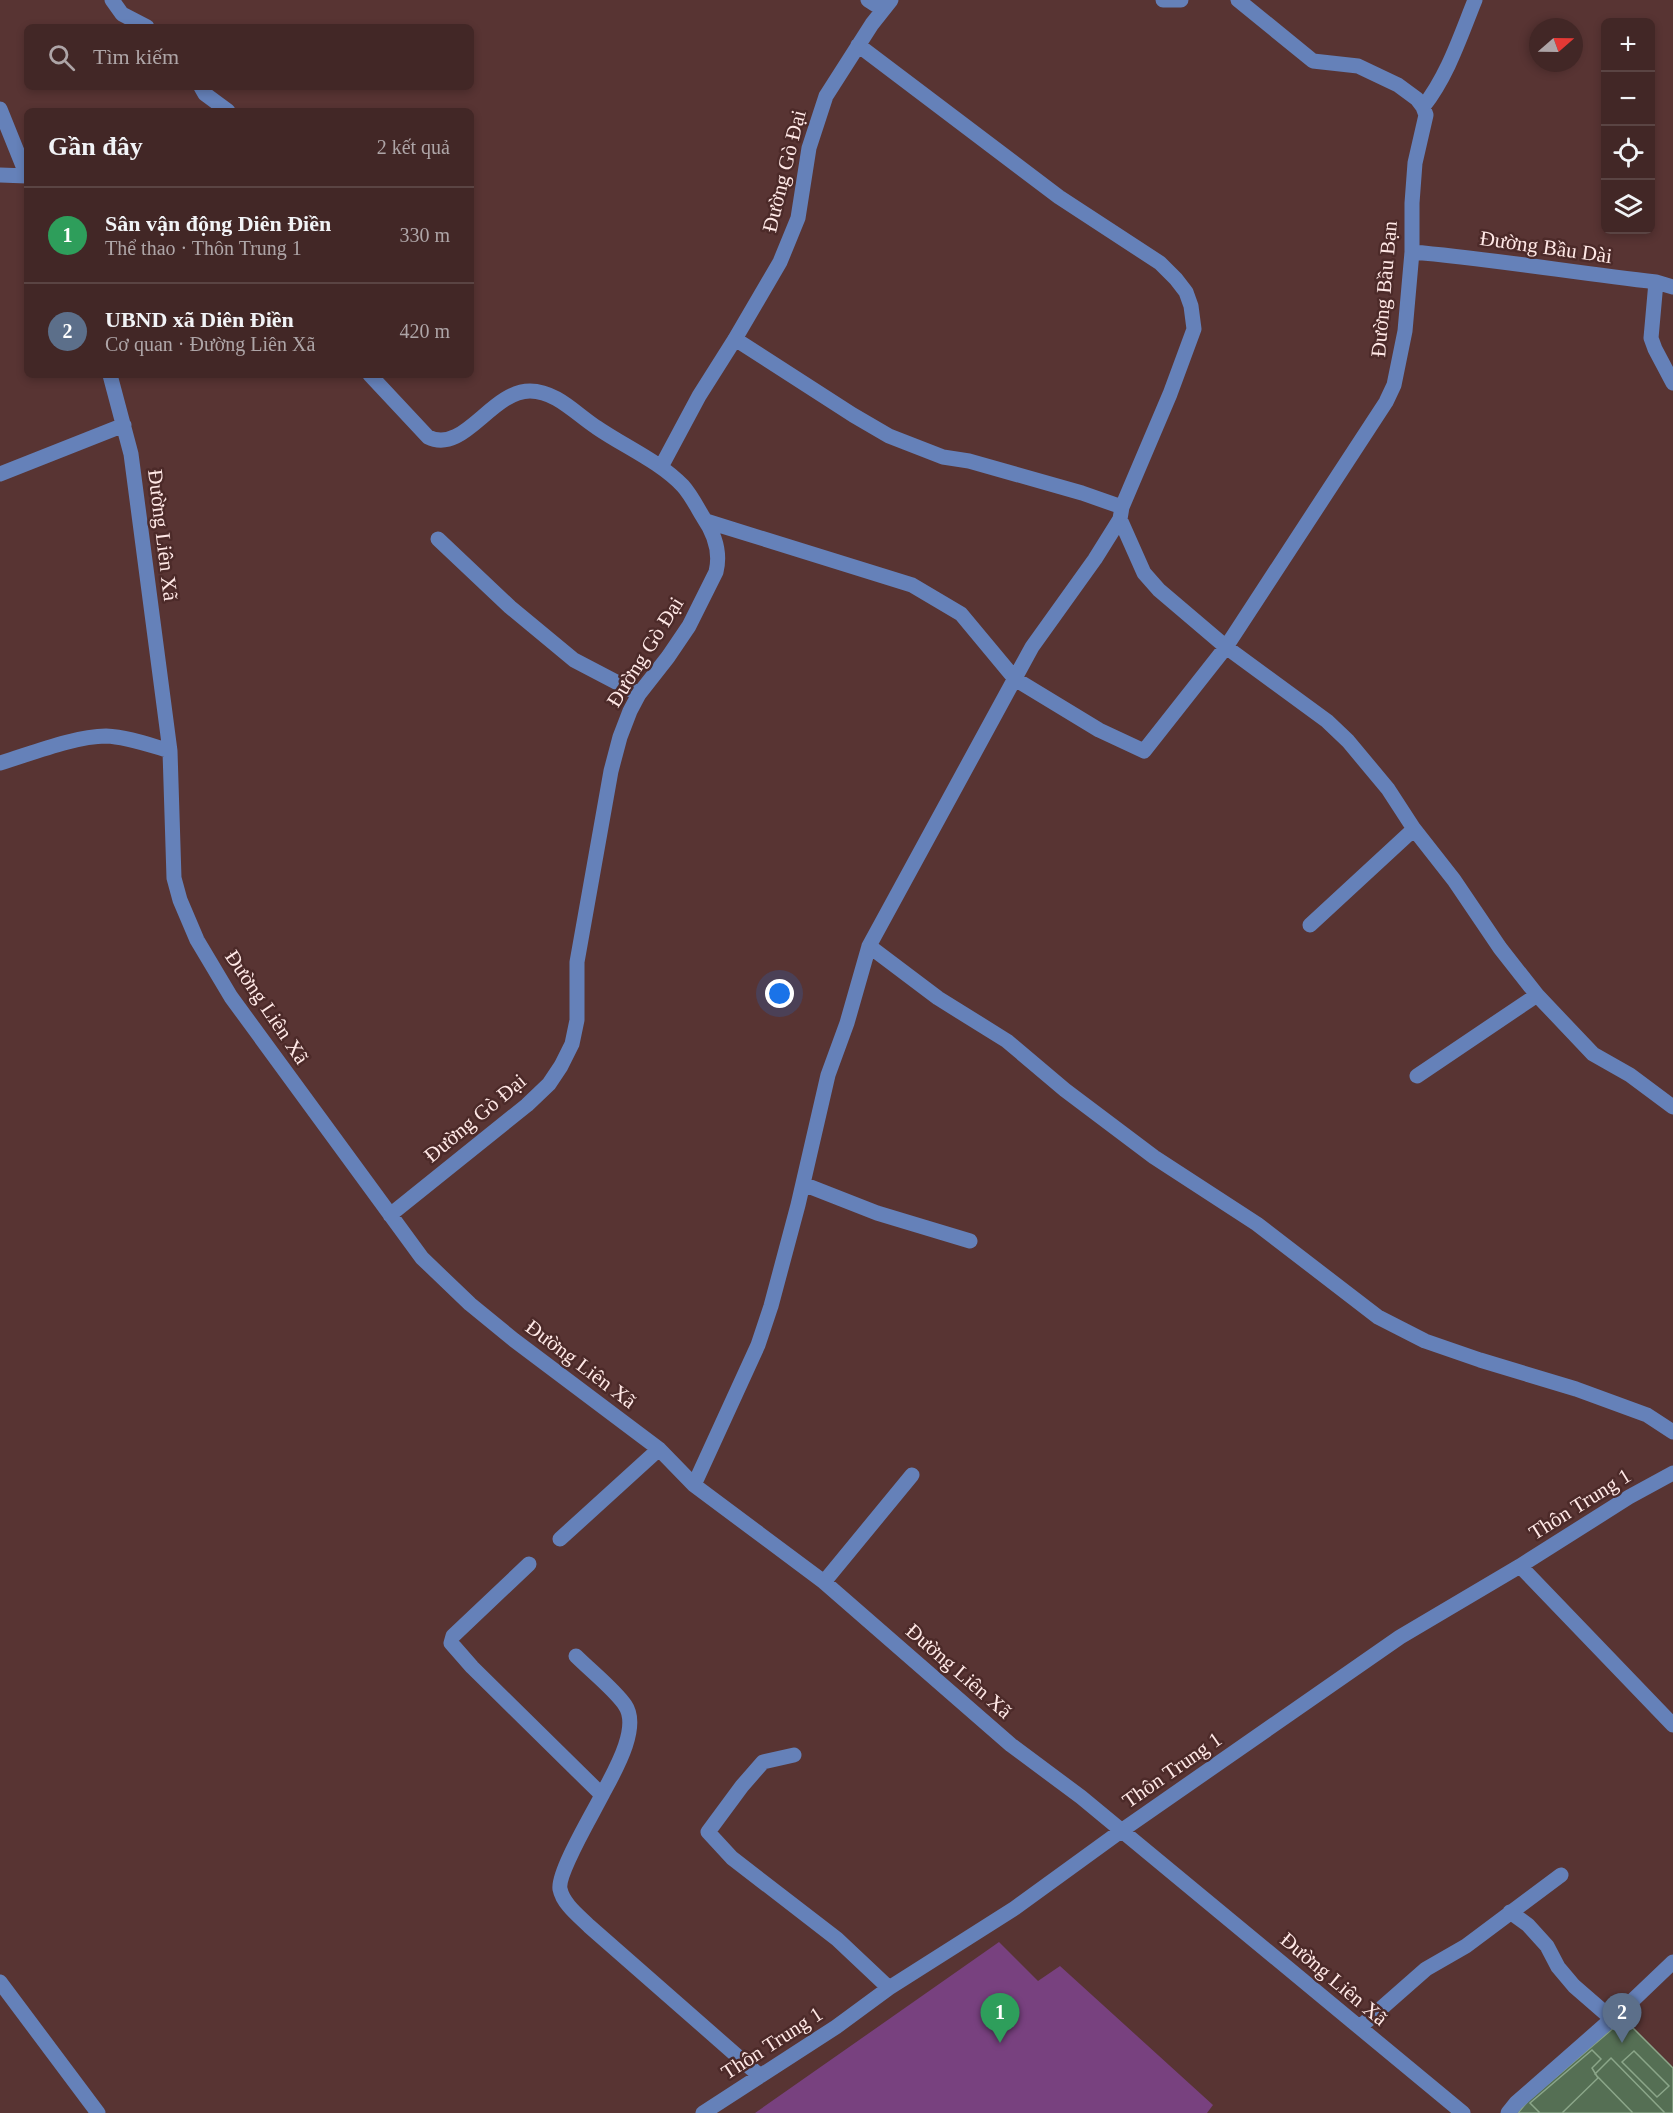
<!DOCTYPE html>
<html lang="vi">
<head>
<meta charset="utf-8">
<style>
	body { margin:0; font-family:"Times New Roman",serif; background:#492f2e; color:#f1f3f6 }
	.controls { position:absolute; right:18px; top:18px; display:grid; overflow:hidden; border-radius:9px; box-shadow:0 3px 9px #0003 }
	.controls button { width:54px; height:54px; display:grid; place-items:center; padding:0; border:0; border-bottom:2px solid #5a4443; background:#422726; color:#f1f3f6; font:30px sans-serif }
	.compass { position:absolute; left:1529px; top:18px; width:54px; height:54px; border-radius:50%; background:#422726; box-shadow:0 3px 9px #0003; rotate:70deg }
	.you { position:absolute; left:780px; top:994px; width:21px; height:21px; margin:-15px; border:4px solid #fff; border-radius:50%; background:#1a73e8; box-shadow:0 0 0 9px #1a73e833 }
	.badge { display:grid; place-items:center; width:39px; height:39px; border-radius:50%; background:#52ccd6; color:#fff; font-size:20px; font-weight:700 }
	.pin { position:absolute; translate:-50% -50px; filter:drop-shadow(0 2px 3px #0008) }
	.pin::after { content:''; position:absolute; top:32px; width:21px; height:18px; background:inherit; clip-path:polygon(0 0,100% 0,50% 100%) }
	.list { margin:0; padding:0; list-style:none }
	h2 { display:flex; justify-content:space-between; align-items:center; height:78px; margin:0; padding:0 24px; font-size:26px }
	h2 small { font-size:20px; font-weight:400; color:#aea5a7 }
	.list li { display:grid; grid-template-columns:39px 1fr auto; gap:18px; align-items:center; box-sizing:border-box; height:96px; padding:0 24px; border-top:2px solid #5a4443 }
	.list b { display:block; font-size:22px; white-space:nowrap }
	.list p { margin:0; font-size:20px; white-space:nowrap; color:#aea5a7 }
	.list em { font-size:20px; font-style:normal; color:#aea5a7 }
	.icon { flex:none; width:33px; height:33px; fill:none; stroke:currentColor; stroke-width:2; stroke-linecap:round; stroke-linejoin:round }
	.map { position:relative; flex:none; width:1673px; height:2113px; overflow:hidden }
	.search { position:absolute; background:#422726; box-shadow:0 3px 9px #0003; left:24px; top:24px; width:450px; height:66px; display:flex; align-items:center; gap:15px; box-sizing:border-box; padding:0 21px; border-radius:9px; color:#aea5a7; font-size:22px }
	.panel { position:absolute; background:#422726; box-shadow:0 3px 9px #0003; left:24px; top:108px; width:450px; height:270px; border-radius:9px }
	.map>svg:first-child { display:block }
</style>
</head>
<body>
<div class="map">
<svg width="1673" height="2113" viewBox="0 0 1673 2113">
	<rect width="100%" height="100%" fill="#583433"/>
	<path fill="#78417f" d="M999,1942L1038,1981L1060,1966L1213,2105L1207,2113H755Z"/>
	<path fill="#556f54" stroke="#8ba689" stroke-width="1.5" d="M1624,2019L1673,2068V2113H1518L1528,2101Z
		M1592,2050L1601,2059L1592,2068L1598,2078L1562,2113H1540L1530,2103Z
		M1634,2051L1669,2086L1657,2097L1622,2062Z
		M1611,2058L1665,2113H1633L1595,2074Z"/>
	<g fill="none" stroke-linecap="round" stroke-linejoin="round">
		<path stroke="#6581b9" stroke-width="15" d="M112,0L122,14L147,27
			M868,0L882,9
			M1163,0H1181
			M201,87L205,94L228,111
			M1423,107C1448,75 1460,37 1475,0
			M0,109L27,176
			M0,175L27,176
			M1412,252C1494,259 1575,273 1656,282L1673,287
			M1656,282L1651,338L1655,349L1673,383
			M735,339L853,415L889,436L943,457L969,461L1082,493L1122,507
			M110,375L131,454L170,751L174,878L180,900L197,940L231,997L422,1258L470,1304L514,1340L659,1449L694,1485L824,1582L1011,1745L1081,1797L1463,2113
			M370,375L428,437C464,455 491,391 530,391C556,391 576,414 596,427C625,447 659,461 683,486C691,495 697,507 703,517C714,533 721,552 716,572L689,626L668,657L639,694L630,711L620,737L611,771L577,962V1020L572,1044L561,1066L549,1084L527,1105L390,1215
			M661,467L699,396L735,339L780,262L798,218L809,148L826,96L872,24L891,0
			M0,474L124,425
			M1120,519L1144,573L1159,590L1226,647L1327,721L1348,741L1388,789L1414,829L1454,880L1500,948L1537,995L1593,1054L1630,1075L1673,1107
			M706,521L912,585L961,614L1015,679L1099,730L1144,751L1226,647L1386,402L1394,385L1405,331L1412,252V203L1415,163L1426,115L1423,107L1417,99L1398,85L1358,66L1313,61L1238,0
			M438,539L510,607L574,660L639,694
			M0,763C30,754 75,736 106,736C128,737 149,745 170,751
			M1310,925L1414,829
			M869,946L938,998L1007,1041L1065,1090L1154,1157L1257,1224L1378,1317L1425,1341L1480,1360L1576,1389L1647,1415L1673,1432
			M1417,1076L1537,995
			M803,1184L877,1213L970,1241
			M694,1485L758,1345L771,1306L798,1205L828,1075L847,1023L869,946L1032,647L1095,559L1120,519L1122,507L1170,394L1194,329L1191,306L1186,292L1176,279L1160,263L1059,197L858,45
			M560,1539L659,1449
			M529,1564L453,1636L451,1643L472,1667L602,1795C593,1813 557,1873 560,1889C563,1904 579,1916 589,1926L760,2076
			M1520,1566L1673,1725
			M824,1582L912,1475
			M576,1656C590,1670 615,1690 625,1705C641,1728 613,1774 602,1795
			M794,1755L763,1762L742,1786L708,1832L732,1858L837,1939L889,1988
			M1510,1912L1528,1925L1547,1946L1558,1967L1574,1986L1612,2019
			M0,1982L98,2113
			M1360,2027L1426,1969L1466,1946L1561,1875
			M703,2113L836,2027L889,1988L1015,1908L1121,1831L1400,1637L1520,1566L1629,1497L1673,1473
			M1508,2113L1516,2103L1631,2002L1673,1962"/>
	</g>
	<g text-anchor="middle" stroke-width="5" stroke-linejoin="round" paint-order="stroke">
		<g font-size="21" fill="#ffe8e6" stroke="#4c2a29">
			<text transform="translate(784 171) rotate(-76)" y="7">Đường Gò Đại</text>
			<text transform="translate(1546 247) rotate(8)" y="7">Đường Bầu Dài</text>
			<text transform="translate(1384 289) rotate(-85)" y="7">Đường Bầu Bạn</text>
			<text transform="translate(163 535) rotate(83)" y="7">Đường Liên Xã</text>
			<text transform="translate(645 652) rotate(-58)" y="7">Đường Gò Đại</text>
			<text transform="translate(267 1007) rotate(56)" y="7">Đường Liên Xã</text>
			<text transform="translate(475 1118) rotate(-40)" y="7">Đường Gò Đại</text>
			<text transform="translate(581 1364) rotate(37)" y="7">Đường Liên Xã</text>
			<text transform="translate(1580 1504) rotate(-32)" y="7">Thôn Trung 1</text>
			<text transform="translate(959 1671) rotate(41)" y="7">Đường Liên Xã</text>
			<text transform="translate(1172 1770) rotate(-35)" y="7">Thôn Trung 1</text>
			<text transform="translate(1334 1979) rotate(40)" y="7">Đường Liên Xã</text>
			<text transform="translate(772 2043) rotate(-33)" y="7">Thôn Trung 1</text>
		</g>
	</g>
</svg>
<div class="controls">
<button>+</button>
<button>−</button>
<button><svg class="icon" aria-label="locate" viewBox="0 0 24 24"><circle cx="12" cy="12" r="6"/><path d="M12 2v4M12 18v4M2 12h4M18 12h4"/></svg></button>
<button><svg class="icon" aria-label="layers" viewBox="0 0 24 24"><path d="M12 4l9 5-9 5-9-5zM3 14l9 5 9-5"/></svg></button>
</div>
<svg class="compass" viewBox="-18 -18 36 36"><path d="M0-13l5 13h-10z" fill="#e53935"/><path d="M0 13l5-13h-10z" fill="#aea5a7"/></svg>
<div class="you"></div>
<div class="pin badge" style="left:1000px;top:2043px;background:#2e9e5b">1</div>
<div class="pin badge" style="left:1622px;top:2043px;background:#5c6f8a">2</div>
<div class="search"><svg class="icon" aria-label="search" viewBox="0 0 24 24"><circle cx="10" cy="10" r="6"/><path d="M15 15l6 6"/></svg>Tìm kiếm</div>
<section class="panel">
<h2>Gần đây<small>2 kết quả</small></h2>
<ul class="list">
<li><span class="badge" style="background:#2e9e5b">1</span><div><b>Sân vận động Diên Điền</b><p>Thể thao · Thôn Trung 1</p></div><em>330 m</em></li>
<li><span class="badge" style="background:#5c6f8a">2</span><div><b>UBND xã Diên Điền</b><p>Cơ quan · Đường Liên Xã</p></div><em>420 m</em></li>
</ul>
</section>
</div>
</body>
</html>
